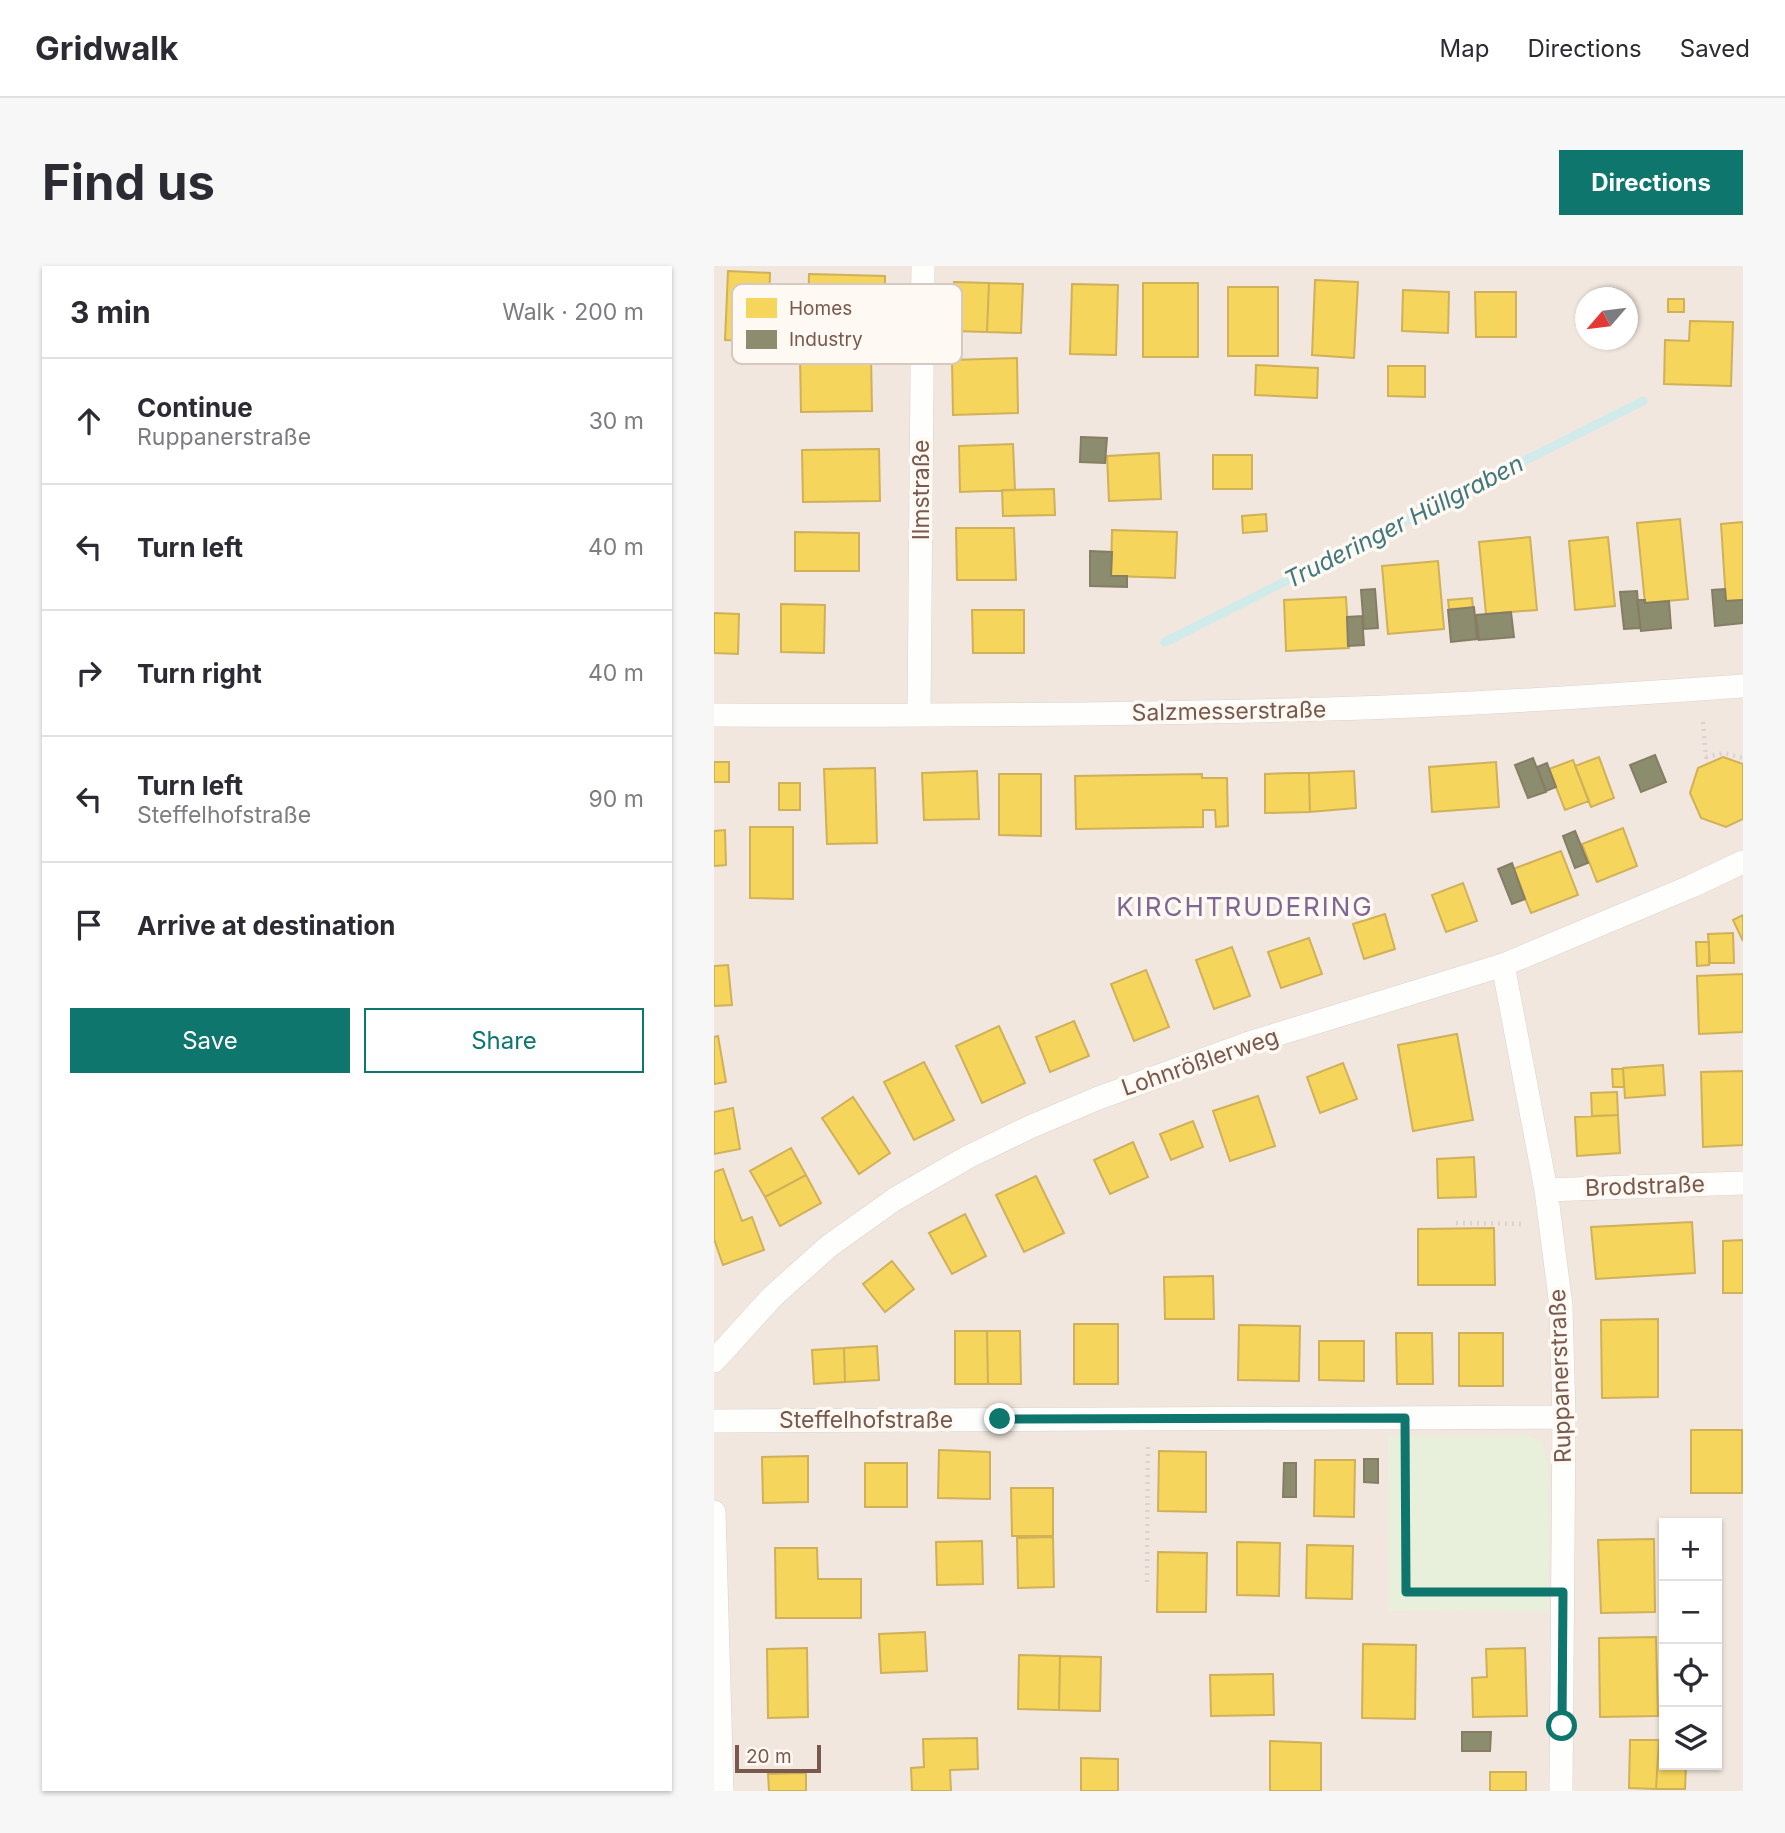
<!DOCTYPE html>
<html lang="en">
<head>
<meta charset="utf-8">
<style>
	body { margin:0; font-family:Inter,sans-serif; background:#f7f7f7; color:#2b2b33 }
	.controls { position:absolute; right:21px; bottom:21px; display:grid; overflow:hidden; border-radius:0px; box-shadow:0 2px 5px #0004 }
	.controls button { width:63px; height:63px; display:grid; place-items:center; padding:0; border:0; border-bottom:2px solid #e1e1e2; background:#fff; color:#2b2b33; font:35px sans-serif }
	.compass { position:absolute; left:861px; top:21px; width:63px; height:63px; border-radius:50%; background:#fff; box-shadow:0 2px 5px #0004; rotate:242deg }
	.scale { position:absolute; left:21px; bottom:18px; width:86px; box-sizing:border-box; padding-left:7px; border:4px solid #79594e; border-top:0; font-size:19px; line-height:24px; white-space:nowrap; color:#79594e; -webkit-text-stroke:5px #fff9f3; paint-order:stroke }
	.stop { position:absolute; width:21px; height:21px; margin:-16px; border:5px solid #0f766e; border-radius:50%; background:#fff }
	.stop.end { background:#0f766e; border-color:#fff; box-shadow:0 2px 7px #0008 }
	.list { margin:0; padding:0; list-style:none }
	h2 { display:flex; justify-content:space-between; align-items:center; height:91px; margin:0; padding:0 28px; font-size:30px }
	h2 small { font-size:23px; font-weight:400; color:#7c7c81 }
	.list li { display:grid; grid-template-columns:46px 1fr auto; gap:21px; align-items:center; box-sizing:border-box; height:126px; padding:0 28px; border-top:2px solid #e1e1e2 }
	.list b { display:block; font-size:26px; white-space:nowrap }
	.list p { margin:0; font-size:23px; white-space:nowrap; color:#7c7c81 }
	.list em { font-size:23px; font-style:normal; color:#7c7c81 }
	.actions { display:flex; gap:14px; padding:21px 28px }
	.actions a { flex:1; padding:16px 0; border:2px solid #0f766e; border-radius:0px; text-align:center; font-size:24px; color:#0f766e }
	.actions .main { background:#0f766e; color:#fff }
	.icon { flex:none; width:38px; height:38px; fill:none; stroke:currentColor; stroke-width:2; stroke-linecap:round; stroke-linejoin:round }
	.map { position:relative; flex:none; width:1029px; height:1525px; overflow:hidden; border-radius:0px }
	header { display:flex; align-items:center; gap:42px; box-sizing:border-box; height:98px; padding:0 35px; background:#fff; border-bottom:2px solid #e1e1e2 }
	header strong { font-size:33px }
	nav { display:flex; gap:38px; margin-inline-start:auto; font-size:24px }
	.intro { display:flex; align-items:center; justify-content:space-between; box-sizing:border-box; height:168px; padding:0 42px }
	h1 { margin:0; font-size:49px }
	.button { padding:18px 32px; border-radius:0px; background:#0f766e; color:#fff; font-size:24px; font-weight:700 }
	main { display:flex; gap:42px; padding:0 42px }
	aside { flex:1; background:#fff; border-radius:0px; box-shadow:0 2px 5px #0004 }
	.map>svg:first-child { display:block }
</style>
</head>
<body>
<header>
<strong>Gridwalk</strong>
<nav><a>Map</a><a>Directions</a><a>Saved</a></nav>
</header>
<div class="intro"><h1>Find us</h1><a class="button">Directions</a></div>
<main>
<aside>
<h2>3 min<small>Walk · 200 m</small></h2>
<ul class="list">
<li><svg class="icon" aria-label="ahead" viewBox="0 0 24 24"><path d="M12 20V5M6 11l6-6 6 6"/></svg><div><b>Continue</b><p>Ruppanerstraße</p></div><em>30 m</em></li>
<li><svg class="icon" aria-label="left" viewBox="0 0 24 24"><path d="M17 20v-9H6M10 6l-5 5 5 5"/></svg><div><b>Turn left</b></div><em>40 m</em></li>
<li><svg class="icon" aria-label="right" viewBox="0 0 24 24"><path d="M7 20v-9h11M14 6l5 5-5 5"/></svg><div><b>Turn right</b></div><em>40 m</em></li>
<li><svg class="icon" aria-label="left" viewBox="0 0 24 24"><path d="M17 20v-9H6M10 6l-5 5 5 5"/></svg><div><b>Turn left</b><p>Steffelhofstraße</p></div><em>90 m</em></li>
<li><svg class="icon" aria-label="arrive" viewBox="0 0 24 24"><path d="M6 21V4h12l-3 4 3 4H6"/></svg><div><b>Arrive at destination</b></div></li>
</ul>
<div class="actions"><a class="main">Save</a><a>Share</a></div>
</aside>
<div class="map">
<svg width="1029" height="1525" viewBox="0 0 1029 1525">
	<rect width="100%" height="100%" fill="#f9f5f0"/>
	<path fill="#f1e7de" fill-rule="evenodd" d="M0,0H1029V1525H0ZM872,32H914V74H872ZM950,1257H1003V1499H950Z"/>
	<path fill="#e8f0db" d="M674,1170H816L828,1177L834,1198L835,1346L675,1345Z"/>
	<path fill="#f6d55c" stroke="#d0b058" stroke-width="2" d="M14,5L56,7L54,75L11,74Z
		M95,8L171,10V66L94,65Z
		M601,14L644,16L640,92L598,89Z
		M240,16L275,17L273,66L239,65Z
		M275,17L309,18L307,67L273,66Z
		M429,17H484V91H429Z
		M358,18L404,19L402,89L356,88Z
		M514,21H564V90H514Z
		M689,24L735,26L734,67L688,65Z
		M761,26H802V71H762Z
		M954,33H970V46H954Z
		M976,55L1019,56L1017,120L950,118L951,74L975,75Z
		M157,89L158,145L87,146L86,90Z
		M303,92L304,147L239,149L238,94Z
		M542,99L604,102L603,132L541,129Z
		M674,100H711V131L674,130Z
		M299,178L301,224L246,226L245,180Z
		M165,183L166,235L89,236L88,184Z
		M445,187L447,233L395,235L393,190Z
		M499,189H538V223H499Z
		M340,223L341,249L289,250L288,224Z
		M552,248L553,265L529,267L528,250Z
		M966,253L974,333L931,337L923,257Z
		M1029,256V334L1012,335L1007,258Z
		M242,262H300L302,314H243Z
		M398,264L463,266L461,312L397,310Z
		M81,266L145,267V305H81Z
		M816,271L823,344L772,348L765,276Z
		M894,271L901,340L861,344L855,275Z
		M724,295L730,363L674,368L668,300Z
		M632,331L635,382L572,385L570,334Z
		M758,332L759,342L735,343L734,334Z
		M67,338L111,339L110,387L67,386Z
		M258,344H310V387H259Z
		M0,347L25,348L24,388L0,387Z
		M885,491L900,532L877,541L861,500Z
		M1009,491L1029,498V553L1012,561L987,552L976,527L984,502Z
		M859,494L875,535L851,544L835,503Z
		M0,496H15V516H0Z
		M782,496L785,541L718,546L715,501Z
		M161,502L163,577L113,578L110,503Z
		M263,505L265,553L210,554L208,507Z
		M640,505L642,542L596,546L595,507Z
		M580,507H595L596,546L551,547V508Z
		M285,508H327V570L285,569Z
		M488,508V512H513L514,560L502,561L501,544H489V561L362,563L361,510Z
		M65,517H86V544H65Z
		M36,561H79V633L36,632Z
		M909,562L923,600L883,616L868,578Z
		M11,564L12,599L0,600V565Z
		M847,585L864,629L817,647L799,603Z
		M749,617L763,655L732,666L718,629Z
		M671,648L681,683L650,693L639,658Z
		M1029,649V675L1019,654Z
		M1019,667L1020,697H996L994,668Z
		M595,672L608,708L567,722L554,686Z
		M982,676H995V699L983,700Z
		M518,681L536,730L500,743L482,694Z
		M14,699L18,739L0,740V700Z
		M432,704L455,761L420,775L397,718Z
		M1029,708V766L985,768L983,710Z
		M360,755L375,790L336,806L322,771Z
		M285,760L311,817L268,837L242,780Z
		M743,768L759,854L699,865L684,779Z
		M4,770L12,816L0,818V771Z
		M210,796L240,854L200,874L170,816Z
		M629,797L643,833L606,847L593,811Z
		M949,799L951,829L911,832L909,802Z
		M898,803H909L910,821H899Z
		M1029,805V879L989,881L987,806Z
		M903,826L904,849L878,850L877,827Z
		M544,830L561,880L516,895L499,845Z
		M139,831L176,887L145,908L108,852Z
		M19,842L26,883L0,888V846Z
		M904,849L906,887L863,890L861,851Z
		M479,855L489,881L457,894L446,868Z
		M419,876L434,911L396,928L380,894Z
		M77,882L92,909L51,931L36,905Z
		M760,891L762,931L724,932L723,893Z
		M9,903L28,955L38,951L50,984L9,999L0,973V906Z
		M92,909L107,937L66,960L51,931Z
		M322,910L350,967L310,986L282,929Z
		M251,948L272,990L238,1008L215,967Z
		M978,956L981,1007L882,1013L877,961Z
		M780,962L781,1019H704V963Z
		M1029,974V1027H1009V975Z
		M178,995L200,1023L171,1046L149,1018Z
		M499,1010L500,1053H451L450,1011Z
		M944,1053V1131L888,1132L887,1054Z
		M360,1058H404V1118H360Z
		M525,1059L586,1060L585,1115L524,1114Z
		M241,1065H273L274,1118H241Z
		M273,1065H306L307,1118H274Z
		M682,1067H718L719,1118H683Z
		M745,1067H789V1120H745Z
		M605,1075H650V1115L605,1114Z
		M163,1080L165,1114L131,1116L130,1082Z
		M130,1082L131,1116L100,1118L98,1084Z
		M977,1164H1028V1227H977Z
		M225,1184L276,1186V1233L224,1232Z
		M445,1185L492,1186V1246L444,1245Z
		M94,1190V1236L49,1237L48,1191Z
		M601,1194H641L640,1251L600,1250Z
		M151,1197H193V1241H151Z
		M297,1222H339V1270H298Z
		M339,1271L340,1321L304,1322L303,1272Z
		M940,1273L941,1346L887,1347L884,1274Z
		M268,1275L269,1318L223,1319L222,1276Z
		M523,1276L566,1277L565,1330L523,1329Z
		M593,1279L639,1280L638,1333L592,1332Z
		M61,1282H103L104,1313H147V1352H62Z
		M444,1286L493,1287L492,1346H443Z
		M211,1366L213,1405L167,1407L165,1368Z
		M942,1371L944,1450L886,1451L885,1372Z
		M649,1378L702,1379L701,1453L648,1452Z
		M93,1382L94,1451L54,1452L53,1383Z
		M811,1382L813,1450L759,1451L758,1412L773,1411L772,1383Z
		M305,1389L346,1390L345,1444L304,1443Z
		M346,1390L387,1391L386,1445L345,1444Z
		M559,1408L560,1449L497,1450L496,1409Z
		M263,1472L264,1503L236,1504L237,1525H198L197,1502L210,1501L209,1473Z
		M916,1474H945L942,1523L915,1522Z
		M945,1474H950V1499H972L971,1523H942Z
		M556,1475L607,1477V1525H556Z
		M367,1492L404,1493V1525H367Z
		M776,1506H812V1525H776Z
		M92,1507V1525H55L54,1508Z"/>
	<path fill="#8c8c6e" stroke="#867d64" stroke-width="2" d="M367,171L393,172L391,197L366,196Z
		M376,285L398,286L397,310H413V321L376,320Z
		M661,323L664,362L650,363L647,324Z
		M1011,323L1012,335L1029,334V357L1001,360L998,324Z
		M923,325L926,362L910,363L906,326Z
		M923,334H931V337L955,335L957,362L927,365Z
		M760,341L763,373L737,376L734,344Z
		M797,346L800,371L765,374L762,349Z
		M648,350L650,379L634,380L633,351Z
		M941,489L952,516L927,526L916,499Z
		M819,492L832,526L814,532L801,499Z
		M833,497L842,521L832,525L823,501Z
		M861,565L874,597L861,602L849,570Z
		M798,597L811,633L798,638L784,603Z
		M650,1193H664V1217L650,1216Z
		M570,1197H582V1231H569Z
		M748,1466H777L776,1485H748Z"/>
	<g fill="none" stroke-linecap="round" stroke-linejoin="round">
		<path stroke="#d1eaea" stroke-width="9" d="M451,376L929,135"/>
		<defs>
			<path id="street" d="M0,449C204,450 409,449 613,443C751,439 890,430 1029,420
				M205,449L209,0
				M789,699L832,924L847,1040L850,1151L847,1525
				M832,924L1029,917
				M0,1095L58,1031L115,980L181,933L254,891L316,861L382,833L535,777L789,699L978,620L1029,596
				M0,1155L850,1151
				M0,1246L8,1525"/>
		</defs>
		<use href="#street" stroke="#d9d2cd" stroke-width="24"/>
		<path stroke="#dbd3d0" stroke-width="4.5" stroke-dasharray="2 5" stroke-linecap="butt" d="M989,456L992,491L1010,487L1029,492
			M742,957L810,958
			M691,1176L692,1326H823
			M433,1316L434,1178"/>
		<use href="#street" stroke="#fefefd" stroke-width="23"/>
	</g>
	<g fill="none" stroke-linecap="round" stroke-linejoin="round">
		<path stroke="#0f766e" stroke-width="9" d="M286,1153L691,1152L692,1326H849L848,1460"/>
	</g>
	<g text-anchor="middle" stroke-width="7" stroke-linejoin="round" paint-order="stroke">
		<g font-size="23" fill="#79594e" stroke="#fff9f3">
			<text transform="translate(207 224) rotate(-90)" y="8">Ilmstraße</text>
			<text transform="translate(515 445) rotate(-1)" y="8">Salzmesserstraße</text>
			<text transform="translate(486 796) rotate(-19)" y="8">Lohnrößlerweg</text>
			<text transform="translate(931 920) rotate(-2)" y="8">Brodstraße</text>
			<text transform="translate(846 1110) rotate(-92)" y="8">Ruppanerstraße</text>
			<text x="152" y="1162">Steffelhofstraße</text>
		</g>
		<g font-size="24" font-style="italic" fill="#41787d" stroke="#fff9f3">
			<text transform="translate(690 256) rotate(-27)" y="8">Truderinger Hüllgraben</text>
		</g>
		<g font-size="26" letter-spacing="2" fill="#806694" stroke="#fff9f3">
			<text x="531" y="650">KIRCHTRUDERING</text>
		</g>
	</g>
	<rect x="18" y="18" width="230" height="80" rx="10" fill="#fff9f3" stroke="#d7c9c2" stroke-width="2"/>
	<rect x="32" y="32" width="31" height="20" fill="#f6d55c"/>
	<rect x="32" y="64" width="31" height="19" fill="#8c8c6e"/>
	<g font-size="19" fill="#79594e">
		<text x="75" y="49">Homes</text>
		<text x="75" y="80">Industry</text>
	</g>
</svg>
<div class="controls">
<button>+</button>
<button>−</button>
<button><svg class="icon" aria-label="locate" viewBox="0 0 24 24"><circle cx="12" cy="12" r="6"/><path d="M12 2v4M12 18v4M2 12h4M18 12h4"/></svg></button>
<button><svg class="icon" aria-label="layers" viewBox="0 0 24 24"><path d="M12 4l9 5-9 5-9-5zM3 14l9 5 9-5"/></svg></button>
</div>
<svg class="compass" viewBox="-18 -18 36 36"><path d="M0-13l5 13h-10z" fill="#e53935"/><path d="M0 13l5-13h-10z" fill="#7c7c81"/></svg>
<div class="scale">20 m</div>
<div class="stop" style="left:848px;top:1460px"></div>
<div class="stop end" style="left:286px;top:1153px"></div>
</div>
</main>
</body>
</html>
